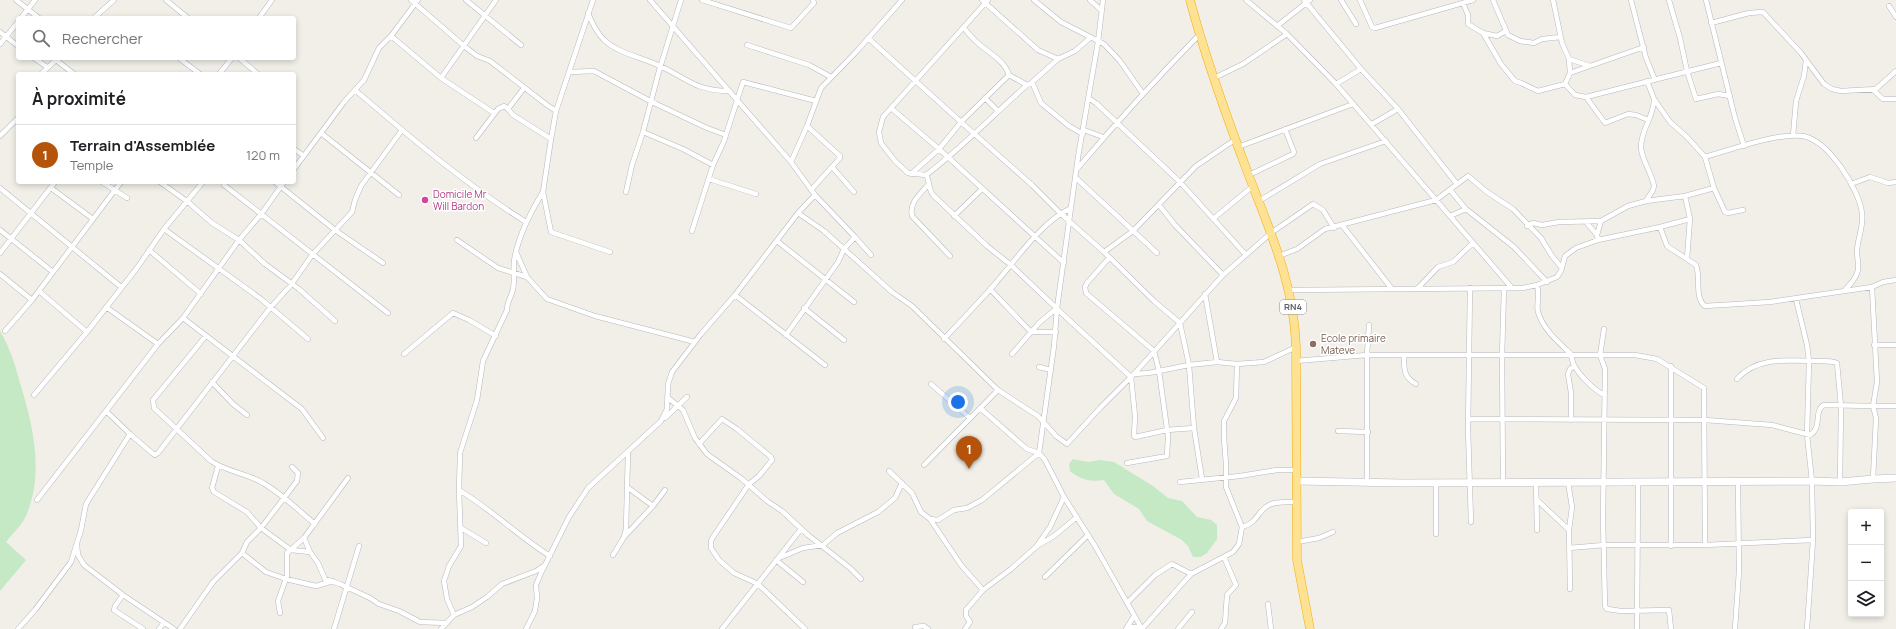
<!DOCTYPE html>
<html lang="fr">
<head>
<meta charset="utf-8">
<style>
	body { margin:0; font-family:Manrope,sans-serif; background:#f2f2f2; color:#202124 }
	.controls { position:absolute; right:12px; bottom:12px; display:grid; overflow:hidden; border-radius:4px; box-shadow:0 2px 6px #0003 }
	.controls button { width:36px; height:36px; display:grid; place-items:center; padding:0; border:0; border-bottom:1px solid #e0e0e0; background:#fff; color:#202124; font:20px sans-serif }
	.you { position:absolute; left:958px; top:402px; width:14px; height:14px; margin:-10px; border:3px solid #fff; border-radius:50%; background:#1a73e8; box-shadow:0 0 0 6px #1a73e833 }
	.badge { display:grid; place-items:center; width:26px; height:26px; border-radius:50%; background:#b45309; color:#fff; font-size:13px; font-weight:700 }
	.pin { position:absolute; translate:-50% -33px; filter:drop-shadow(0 1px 2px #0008) }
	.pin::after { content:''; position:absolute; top:21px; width:14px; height:12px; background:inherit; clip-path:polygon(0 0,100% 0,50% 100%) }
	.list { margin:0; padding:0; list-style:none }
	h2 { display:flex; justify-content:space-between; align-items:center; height:52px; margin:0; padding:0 16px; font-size:17px }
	h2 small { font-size:13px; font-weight:400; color:#757577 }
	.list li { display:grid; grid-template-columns:26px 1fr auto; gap:12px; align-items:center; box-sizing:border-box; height:60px; padding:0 16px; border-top:1px solid #e0e0e0 }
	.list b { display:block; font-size:15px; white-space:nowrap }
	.list p { margin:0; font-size:13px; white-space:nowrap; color:#757577 }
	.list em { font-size:13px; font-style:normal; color:#757577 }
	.icon { flex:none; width:22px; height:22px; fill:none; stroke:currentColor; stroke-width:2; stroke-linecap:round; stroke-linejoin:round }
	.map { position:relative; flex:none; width:1896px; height:629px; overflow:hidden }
	.search { position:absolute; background:#fff; box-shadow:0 2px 6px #0003; left:16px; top:16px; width:280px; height:44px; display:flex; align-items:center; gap:10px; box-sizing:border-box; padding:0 14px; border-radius:4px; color:#757577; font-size:15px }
	.panel { position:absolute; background:#fff; box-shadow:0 2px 6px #0003; left:16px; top:72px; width:280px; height:112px; border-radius:4px }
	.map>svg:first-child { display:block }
</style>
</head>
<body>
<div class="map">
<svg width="1896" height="629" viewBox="0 0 1896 629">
	<rect width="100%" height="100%" fill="#f1efe8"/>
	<path fill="#c5e8c5" d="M0,331C10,348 15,364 20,383C33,425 45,475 25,518C21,526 12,534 6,542L26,560L0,591Z
		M1073,459L1088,462L1100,460L1114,462L1153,486L1168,498L1182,501L1197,517L1211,520L1217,525V539L1207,553L1201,557H1193L1188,546L1182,540L1147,521L1139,509L1114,494L1104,480C1090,482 1081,480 1070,471L1069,464Z"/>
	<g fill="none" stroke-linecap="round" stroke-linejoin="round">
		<defs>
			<path id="street" d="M16,0L39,18
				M166,0L188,18
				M411,0L464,46L477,56L490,61L547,105L556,111
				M466,0L521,45
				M650,0L791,162
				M702,0L791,28L814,3L813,0
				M982,0L1038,50L1058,59
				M988,0L883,117L879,132L881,143L895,161L908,173L926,175C930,181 928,189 933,195L987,246L1011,265L1069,320L1131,377L1135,416L1134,436L1135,437L1167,430L1194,428
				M1034,0L1061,22L1104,44L1120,61L1143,94
				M1090,0L1101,10
				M1246,0L1287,34L1336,84L1512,288
				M1304,0L1361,69L1398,109L1457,184
				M1341,0L1356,24
				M1360,0L1372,27L1375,28L1473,0
				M1493,0L1508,35L1520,41L1534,43L1542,39L1561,37
				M1631,0L1646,58L1655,80
				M1669,0L1680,38L1687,71L1696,99L1718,94L1730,96
				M1706,0L1735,118L1744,146
				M1463,3L1468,15V24L1483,33L1501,64L1515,81L1521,83L1538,91L1565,84L1570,73L1569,59L1562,43L1553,0
				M1889,6L1896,17
				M588,13C592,23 596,32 604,40C619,54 642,57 660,66C688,79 694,90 728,91
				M21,18L35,0
				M94,18L114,0
				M259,18L272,0
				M1711,23L1749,13L1763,12L1801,53L1824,84L1832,89L1841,91L1876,89L1896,71
				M1277,26L1310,0
				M964,28C968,33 973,39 979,44C989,53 1005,61 1009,75
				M0,32L18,46
				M1483,33L1497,36L1506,31
				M391,36L441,78L494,113
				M868,38L961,122L1009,75L1027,85L1030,84L1058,59L1075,51L1090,38
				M0,44L18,22
				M747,45L809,65L831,77
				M34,58L47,67
				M179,58L200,74
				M239,58L258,74
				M1569,59L1590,66
				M56,60L74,74
				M570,72L594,71L652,102L707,128L726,135
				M1570,73L1644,47
				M41,74L58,58
				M219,74L232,58
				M441,78L496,0
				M1214,78L1243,64L1287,34
				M1647,81L1654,99L1670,122L1687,137L1705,157L1714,188L1725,212L1728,213L1743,210
				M1032,82L1041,103L1069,126L1083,134
				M1336,84L1361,69
				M1565,84L1575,95L1586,97
				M1872,89L1883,99H1896
				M355,90C410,137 465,184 526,222
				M985,98L998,111
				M1090,99L1096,103L1180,182L1246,255
				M891,108L939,149L1064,263
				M508,109L513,115L551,139L543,192L551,232L610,252
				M1648,120L1636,115L1628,114L1605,123L1586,97L1721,63
				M1372,124L1398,109
				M807,126L840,156V158L811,190
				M1084,130L1103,137
				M643,132L683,149L713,165
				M321,133L399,195
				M0,136L18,118
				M1793,136L1796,101L1804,76L1806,60
				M476,138L498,109L504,106L508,109L524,88
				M551,139L556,111L593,0
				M1238,147L1353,104
				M294,149L304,156
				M1705,157C1730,150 1779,132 1803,136C1829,141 1859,189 1862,213C1864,227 1857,239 1857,252C1857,259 1860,267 1857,273C1855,280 1849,285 1845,290
				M833,168L854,192
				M294,169L344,102L364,80L379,48L391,36L418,0
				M1077,169C1116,123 1157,78 1199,35
				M911,174L939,149L961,122L1032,185L1060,213L1104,252L1155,302L1180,323L1189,365L1194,428L1202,479
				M926,175C962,148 993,115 1027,85
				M1249,175L1293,154L1294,152L1285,129
				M1075,177L1157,253
				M709,179L756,194
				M102,182L127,198
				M160,182L188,202L212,223L239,240L265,264L299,289L335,321
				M275,182L335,230L383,263
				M1851,184L1870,177L1888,183L1896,182
				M224,185L388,313
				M928,185C920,194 909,203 912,216L950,256
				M0,188L121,287
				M51,188L93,219
				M1450,190L1466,209L1514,247L1547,282
				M626,192L632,165L643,132L659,71L681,0
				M1685,196L1690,219L1687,259
				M1259,201L1320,164L1386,141
				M1646,201L1685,196L1714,188
				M1159,205L1175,225L1223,275
				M798,213L824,231L892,292L912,306L998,390L1038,416L1056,436L1067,444L1100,408L1134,374L1223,275L1271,233L1313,204L1323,210L1334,228
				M954,216L982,189
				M1450,216L1466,209
				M1213,219L1253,186
				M1586,222L1597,235L1598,240
				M1342,225L1392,289
				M1527,226L1533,223L1542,225L1559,222L1601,221L1628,206L1646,201L1653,190L1654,186C1652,173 1641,159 1641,147C1641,129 1654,117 1654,99
				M1660,227L1690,219
				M164,229L261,299L308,339
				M0,230L53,272
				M692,231L713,165L724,141L743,82L816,101
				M1597,235L1601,221
				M855,237L871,255
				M457,240L498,268L527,277
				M777,241L854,302
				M149,250L201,294
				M516,252L527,277L547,299L595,316L695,342
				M1104,252L1133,231L1196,166L1236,139
				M0,253L55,182
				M1279,256L1297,249L1325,229L1436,200L1468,176L1487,192L1513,209L1541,238L1552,256L1562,268
				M1109,258L1087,283L1085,287L1086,293L1154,351L1159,371L1168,436L1167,456L1127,463
				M0,274L32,300
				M1537,285C1540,296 1536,305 1538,312C1543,329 1558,342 1570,353C1572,357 1572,361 1574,365C1579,375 1594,390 1604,395
				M1872,287L1883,282L1896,280
				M1418,288L1438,267L1453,262L1473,243
				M1470,288L1468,429L1471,522
				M990,289L1031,332H1056
				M1290,290L1523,288L1537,285L1557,277L1561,271L1565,256L1576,248L1598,240L1660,227L1667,246L1696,265C1701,277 1694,298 1705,306L1770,302L1872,287L1877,382L1873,406L1824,405C1813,411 1823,427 1810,435L1772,425L1705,420L1468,419
				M39,291L87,332
				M1205,294L1217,362
				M735,295L825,365
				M1796,299L1807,345L1809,361L1807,435L1812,481L1813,540L1807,629
				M106,307L158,344
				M804,308L844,340
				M183,318L302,409L323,438
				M1604,329L1600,355L1605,369L1603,519L1605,606L1607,609L1621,611L1669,610L1671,629
				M5,331L32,300L121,182
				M786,335L838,262L844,249L855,237L815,195
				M205,337L153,400L154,408L211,461C227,472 247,473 263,483C282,494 298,510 315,524
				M944,339C961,321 978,303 994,285C1016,260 1041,222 1071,208
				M1874,345H1896
				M404,354L453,313L469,320L496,336
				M1012,354L1039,323L1057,308
				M1404,355C1404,368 1403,377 1416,384
				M1296,361L1367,355H1635L1657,359L1704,388L1705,545
				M1237,364L1236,398L1224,421V438L1226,464V487L1242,527
				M1039,367L1051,370
				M1134,374L1149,373L1189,365L1217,362L1237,364L1264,362L1296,347
				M1737,379C1756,357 1788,360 1813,361C1821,361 1830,360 1837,363L1841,406L1840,482
				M212,382L233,404L247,415
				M931,384L970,418
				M34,395L87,332L137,268L164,229L203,182
				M667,397L683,410L695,438L707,454L742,479L767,501L782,511L808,535L850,568L861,579
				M980,408L1027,449L1039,453L1045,460L1064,497L1095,546L1142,629
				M665,418L687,397
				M1571,420V393L1568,374L1570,369L1574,366
				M1338,431L1368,432
				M130,434L152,453L155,455L158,453L270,308L291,285L312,255L352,212L355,200L361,186L402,130
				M699,444L722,419L737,429L771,457L772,460L759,476L749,484L713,537L711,541V548L719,560L734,573L758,584L805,629
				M924,465L998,390
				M218,466L212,488L214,492L247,512L261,528L291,550L310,552
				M889,471L912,493L921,512L930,519L938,520L954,510L967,508L982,500L1039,453L1054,346L1057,308L1078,157L1098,42L1103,0
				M1873,479L1876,418L1873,406H1896
				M1180,482L1240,476L1277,470H1297
				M1367,482V355L1369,325
				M1503,482L1502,356L1504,288
				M1536,482L1537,530
				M1568,482L1572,507L1569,530
				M627,487L653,506
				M459,490C491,509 518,536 550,556
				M1536,499L1569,530L1570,589
				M37,500L158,344L183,318L239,240L262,213L284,182
				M930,519L961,565L983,590
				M461,528L486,543
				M1436,534V483
				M624,537L653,506L665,490
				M304,538L310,552L318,563L325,579L340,584L370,598L379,604L399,611L420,622L447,623
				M1297,542L1319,538L1333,532
				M77,545L78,555L84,565L123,595L174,629
				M1037,546L1054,536L1077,517
				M1671,546V366
				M1569,548L1604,545H1705L1813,540
				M242,553L266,572L286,579L316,586L333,581
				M613,555L624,537L626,529L628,452
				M779,558L803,548L823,545L837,533L878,512L895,498L902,483
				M776,560L803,582
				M1045,577L1088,535
				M123,595L115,606L114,610L143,629
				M1127,603L1155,575L1172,564L1191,574
				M1268,604L1271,629
				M280,613L278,601L287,576V553L304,538L348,478
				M454,615L447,599L444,581L449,566L461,546L459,490L460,453L477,400L483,361L507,310C507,301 512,296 513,289C515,280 513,270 514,261C518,236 530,213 543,192
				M915,627L924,626L928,629
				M1128,627H1140
				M18,629L35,610L71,562L81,530L86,504L130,434L106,411
				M159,629L164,623
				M180,629L213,582L242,553L247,542L261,528L297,481L298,473L292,467
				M334,629L359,546
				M441,629L454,615L472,607L487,597L502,584L536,571L545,565
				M526,629L535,611L537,598L536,585L541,573L569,517L588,488L661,421L667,409L668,384L672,372L701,334L735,295L798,213L815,195L791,162L807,126L821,88L857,51L902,0
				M722,629L801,529
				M965,629L970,622L966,616V610L983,590L1011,569L1036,547L1050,527L1064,497
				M1126,629L1134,616
				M1142,629L1191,574L1233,552L1239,544L1242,527C1258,523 1257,511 1269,505C1276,501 1288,502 1297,502
				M1178,629L1192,612
				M1221,629L1225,623L1227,595L1236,585L1224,557
				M1637,629L1638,483
				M1735,629L1739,571L1738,483"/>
			<path id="secondary" d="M1297,481L1403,483L1812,481L1840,482L1873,479L1896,478"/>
			<path id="highway" d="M1190,0C1206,60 1227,118 1249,176C1271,234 1294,284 1296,347L1297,560L1310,629"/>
		</defs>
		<use href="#street" stroke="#b5b8bc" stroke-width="5.5"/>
		<use href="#secondary" stroke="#b6babf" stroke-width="8"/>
		<use href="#highway" stroke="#f9ab00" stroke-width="9"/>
		<use href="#street" stroke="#fff" stroke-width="4.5"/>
		<use href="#secondary" stroke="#fff" stroke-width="7"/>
		<use href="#highway" stroke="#fde293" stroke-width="8"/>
	</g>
	<circle fill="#d1479c" stroke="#fff" stroke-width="1.5" cx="425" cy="200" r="4"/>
	<circle fill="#8d6e63" stroke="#fff" stroke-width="1.5" cx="1313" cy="344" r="4"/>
	<g text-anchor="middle" stroke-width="3" stroke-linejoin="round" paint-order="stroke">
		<rect fill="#fff" stroke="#8f9295" stroke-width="1" x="1280" y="300" width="26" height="14" rx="3"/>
		<g font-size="9" font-weight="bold" fill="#5f6368">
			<text x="1293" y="310">RN4</text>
		</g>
		<g font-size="10" fill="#b23c85" stroke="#fff" text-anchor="start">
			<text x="433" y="198">Domicile Mr<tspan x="433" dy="12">Will Bardon</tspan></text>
		</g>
		<g font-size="10" fill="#785e54" stroke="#fff" text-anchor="start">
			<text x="1321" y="342">Ecole primaire<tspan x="1321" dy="12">Mateve</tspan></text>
		</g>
	</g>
</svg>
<div class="controls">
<button>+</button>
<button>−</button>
<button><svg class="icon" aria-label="layers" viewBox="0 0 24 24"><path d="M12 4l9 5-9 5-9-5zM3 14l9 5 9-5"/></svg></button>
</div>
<div class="you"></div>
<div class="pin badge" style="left:969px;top:469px">1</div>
<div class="search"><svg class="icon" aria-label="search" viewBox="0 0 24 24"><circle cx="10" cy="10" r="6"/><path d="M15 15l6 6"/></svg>Rechercher</div>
<section class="panel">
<h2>À proximité<small></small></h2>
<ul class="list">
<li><span class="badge">1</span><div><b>Terrain d'Assemblée</b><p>Temple</p></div><em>120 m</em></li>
</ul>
</section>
</div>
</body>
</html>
